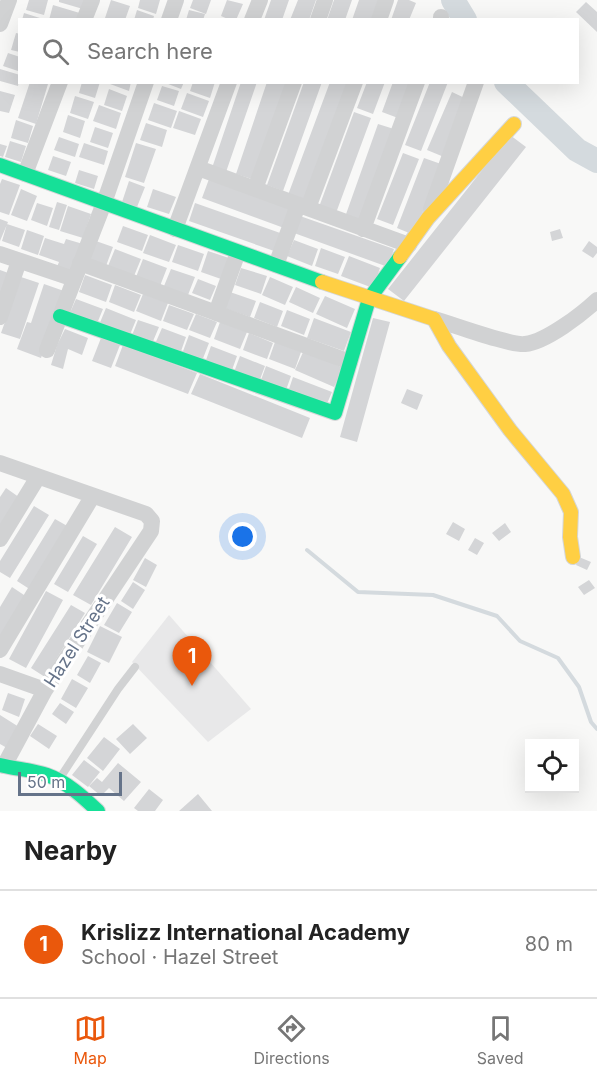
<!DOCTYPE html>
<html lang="en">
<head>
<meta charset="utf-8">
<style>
	body { margin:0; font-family:Inter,sans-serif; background:#f2f2f2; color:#222 }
	.controls { position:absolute; right:18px; bottom:18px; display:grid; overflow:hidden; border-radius:0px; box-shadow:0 6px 24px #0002 }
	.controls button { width:54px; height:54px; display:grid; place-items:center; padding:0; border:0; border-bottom:2px solid #e0e0e0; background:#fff; color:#222; font:30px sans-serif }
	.scale { position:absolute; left:18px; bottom:15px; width:104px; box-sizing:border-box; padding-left:6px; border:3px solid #657389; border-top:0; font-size:16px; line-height:21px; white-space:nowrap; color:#657389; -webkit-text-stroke:4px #fff; paint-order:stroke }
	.you { position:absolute; left:243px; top:537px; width:21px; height:21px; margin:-15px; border:4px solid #fff; border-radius:50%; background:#1a73e8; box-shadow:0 0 0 9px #1a73e833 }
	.badge { display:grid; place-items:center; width:39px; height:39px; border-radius:50%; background:#ea580c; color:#fff; font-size:20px; font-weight:700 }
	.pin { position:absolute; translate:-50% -50px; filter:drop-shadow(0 2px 3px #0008) }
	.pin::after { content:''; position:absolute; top:32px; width:21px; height:18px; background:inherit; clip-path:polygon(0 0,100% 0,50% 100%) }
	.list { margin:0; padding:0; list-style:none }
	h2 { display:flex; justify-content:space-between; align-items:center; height:78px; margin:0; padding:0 24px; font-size:26px }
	h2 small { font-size:20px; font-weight:400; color:#767676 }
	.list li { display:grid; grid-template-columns:39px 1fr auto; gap:18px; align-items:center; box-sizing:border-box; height:108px; padding:0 24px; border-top:2px solid #e0e0e0 }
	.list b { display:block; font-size:22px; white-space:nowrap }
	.list p { margin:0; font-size:20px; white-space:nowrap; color:#767676 }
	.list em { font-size:20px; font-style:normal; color:#767676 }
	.icon { flex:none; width:33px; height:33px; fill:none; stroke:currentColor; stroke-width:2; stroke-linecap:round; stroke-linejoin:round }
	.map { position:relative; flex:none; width:597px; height:811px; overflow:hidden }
	.search { position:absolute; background:#fff; box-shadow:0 6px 24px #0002; left:18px; right:18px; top:18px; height:66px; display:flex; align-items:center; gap:15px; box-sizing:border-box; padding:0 21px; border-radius:0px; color:#767676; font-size:22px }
	.sheet { height:186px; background:#fff }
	nav { display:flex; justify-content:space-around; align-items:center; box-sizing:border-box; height:84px; border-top:2px solid #e0e0e0; background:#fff; font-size:16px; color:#767676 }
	nav a { display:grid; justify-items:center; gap:3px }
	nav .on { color:#ea580c }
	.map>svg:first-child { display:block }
</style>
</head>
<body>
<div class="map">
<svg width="597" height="811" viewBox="0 0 597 811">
	<rect width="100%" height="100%" fill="#f8f8f7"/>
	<path fill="#e8e8e9" d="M169,615L251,709L208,742L132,662Z"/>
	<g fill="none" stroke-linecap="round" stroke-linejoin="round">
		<path stroke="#d4dade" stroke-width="4" d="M307,550L358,592L433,595L497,616L520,641L558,658L579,687L591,722L597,729"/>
		<path stroke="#d4dade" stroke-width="24" d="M453,0L465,20
			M506,82L577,150L597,161"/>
	</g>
	<path fill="#d4d5d7" d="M29,0H48L44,15L26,10Z
		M59,0H86L83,9L59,2Z
		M111,0L130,6L125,20L105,18Z
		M140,0H160L156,14L138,8Z
		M193,0H211L206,14L190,8Z
		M227,0L243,4L236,20H230L221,16Z
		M271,0H289L282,20H264Z
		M298,0H316L309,20H290Z
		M334,0H352L345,20H327Z
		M359,0H381L373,20H352Z
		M398,0H409L416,3L409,20H391Z
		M586,2L597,12V32L576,12Z
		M53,5L83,14L81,20H49Z
		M137,10L154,16L153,20H134Z
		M189,10L205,14L203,20H186Z
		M24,13L43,19V20H22Z
		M16,33L20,34V52L11,50Z
		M8,53L20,57L18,71L3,66Z
		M0,69L20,75L18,86L0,81Z
		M30,82L48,84L36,124L18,118Z
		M82,82H100L95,98L79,93Z
		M111,82H131L129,91L110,84Z
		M163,82H184L181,89Z
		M193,82H215L210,98L190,91Z
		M241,82H257L226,172L212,168Z
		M267,82H288L255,180L236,174Z
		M304,82H322L283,191L267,185Z
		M330,82H349L305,201L288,195Z
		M367,82H385L373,114L357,108Z
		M393,82H412L398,118L382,112Z
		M430,82H448L421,151L405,145Z
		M162,86L179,91L174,106L157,100Z
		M109,89L127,96L122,111L104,105Z
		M0,91L15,95L9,113L0,111Z
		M452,92L469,100L444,157L427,150Z
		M187,93L209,101L203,117L181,109Z
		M75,96L94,102L88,119L70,113Z
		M154,103L177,111L171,128L148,120Z
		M99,105L121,113L116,129L93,121Z
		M179,111L201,119L195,135L173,128Z
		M354,112L371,118L336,213L319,207Z
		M68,115L85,121L80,138L63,132Z
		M16,120L33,126L28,143L11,138Z
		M146,123L167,130L162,147L140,140Z
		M378,124L394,129L361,222L345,217Z
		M95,127L113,133L108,148L90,142Z
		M510,135L526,147L404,301L388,289Z
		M59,137L79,144L75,157L54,150Z
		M10,141L26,146L21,162L5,157Z
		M84,143L108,151L104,165L79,157Z
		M136,143L156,149L144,183L125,177Z
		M0,144L7,146L3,157L0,156Z
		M403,153L419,159L393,225L377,219Z
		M53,156L71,162L66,176L48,170Z
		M424,158L441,164L414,235L397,228Z
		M79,170L98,176L94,189L75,183Z
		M2,179L20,185L9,215L0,212V184Z
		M209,179L291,208L284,228L202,198Z
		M129,181L145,187L137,207L122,202Z
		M21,189L37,196L27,221L11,215Z
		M153,189L176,197L169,214L147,207Z
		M57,202L67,205L59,230L49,227Z
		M37,203L53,208L47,226L31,220Z
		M195,203L283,234L277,252L189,221Z
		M68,206L91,214L83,238L60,231Z
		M300,216L394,249L388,267L294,233Z
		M0,219L8,222L0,241Z
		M7,224L25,230L19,247L2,241Z
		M123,226L148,235L142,251L117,242Z
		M560,229L563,238L552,241L550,232Z
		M27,230L44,236L38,255L21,249Z
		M150,235L176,245L169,262L143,253Z
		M45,238L64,244L66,239L83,244L72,274L56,269L59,262L39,255Z
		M93,240L113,247L106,266L86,258Z
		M294,240L318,249L312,266L287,256Z
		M589,241L597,247V253L593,258L582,251Z
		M178,245L204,254L198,271L172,262Z
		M321,248L345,257L338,274L315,266Z
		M115,249L141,259L134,276L108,266Z
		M208,251L229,258L221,279L201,272Z
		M349,256L380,268L373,288L341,276Z
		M143,259L167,268L160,286L136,277Z
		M241,268L267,276L261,294L235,285Z
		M171,269L195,277L188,295L164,286Z
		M0,270L11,274L0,304Z
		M85,275L112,285L106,302L79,292Z
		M21,277L39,283L20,339L1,333Z
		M270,277L293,287L285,305L262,295Z
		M198,279L216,286L210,300L192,293Z
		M44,284L64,291L41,358L17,349L27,322L31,323Z
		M115,285L141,295L134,312L109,302Z
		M296,287L320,298L313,313L289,302Z
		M230,292L256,301L250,317L224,308Z
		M143,294L168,303L161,321L136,311Z
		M325,296L355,309L347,328L316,314Z
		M76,299L103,309L96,326L69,315Z
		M260,302L283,311L277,327L254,318Z
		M169,305L194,314L187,330L163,321Z
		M106,308L136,320L129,337L99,325Z
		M287,310L310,319L304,335L281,326Z
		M196,314L217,322L210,338L189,330Z
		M314,318L351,332L344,351L307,338Z
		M373,318L390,322L357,442L340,437Z
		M138,320L159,327L151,346L131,338Z
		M220,322L247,332L240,349L214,339Z
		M162,328L186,337L180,354L155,344Z
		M65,329L88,338L82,355L68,349L63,369L51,365L57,345Z
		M249,333L273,343L267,359L243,350Z
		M189,335L209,343L202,361L182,354Z
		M101,338L120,345L111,368L92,361Z
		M275,342L301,352L295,369L269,359Z
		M123,345L197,373L188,394L115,366Z
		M211,346L237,356L232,370L206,360Z
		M304,350L343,368L334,387L295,370Z
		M240,356L265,366L259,382L234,372Z
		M266,366L291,376L286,390L261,380Z
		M200,374L310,418L302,438L191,394Z
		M293,377L332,392L326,406L288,392Z
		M407,389L423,395L417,410L401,403Z
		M6,488L23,500L0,535V497Z
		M34,506L49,515L10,578L0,572V561Z
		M55,519L69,527L31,590L17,581Z
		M453,522L465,529L459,541L446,534Z
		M505,523L511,532L499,541L492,533Z
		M115,527L132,537L91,605L73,595Z
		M83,536L97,544L68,592L54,584Z
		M475,538L484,543L477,555L468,550Z
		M579,557L591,562L587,570L576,565Z
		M145,558L157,565L146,587L133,580Z
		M589,580L595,588L584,595L578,587Z
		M133,582L145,590L133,609L121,601Z
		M12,587L27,597L0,640V607Z
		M46,591L63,600L26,668L9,659Z
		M117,603L132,612L119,633L104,625Z
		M71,605L85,613L45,677L31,668Z
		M100,626L122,637L109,663L87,652Z
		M88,656L101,663L90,683L77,675Z
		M72,679L88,688L76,708L61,699Z
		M8,693L25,699L19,717L2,710Z
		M60,703L74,712L66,724L52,714Z
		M0,715L19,727L7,748L0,744Z
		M38,724L57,736L49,749L30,736Z
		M133,724L147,738L130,754L116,739Z
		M104,737L120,749L103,771L87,758Z
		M84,760L100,772L88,787L72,775Z
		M118,763L141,782L124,801L109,788L101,796L89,786L97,778L102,782Z
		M149,789L163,800L155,811H138L134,808Z
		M198,794L212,811H179Z"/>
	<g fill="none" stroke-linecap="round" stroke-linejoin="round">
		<defs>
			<path id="fast" d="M0,165L322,282
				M60,316L335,413L369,299L400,257
				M0,765C16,769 32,770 47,775C67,782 83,797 98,811"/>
			<path id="slow" d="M400,257L428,218L514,124
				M322,282L434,319L449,346L510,430L563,494L571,512L570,537L573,557"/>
		</defs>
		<use href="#fast" stroke="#d4d6d7" stroke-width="16"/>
		<use href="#slow" stroke="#d4d6d7" stroke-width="16"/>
		<path stroke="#d1d2d3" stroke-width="8" d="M60,778L118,689L135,667"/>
		<path stroke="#d1d2d3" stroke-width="16" d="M84,20L92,0
			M169,20L176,0
			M252,20L260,0
			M318,20L325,0
			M379,20L386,0
			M441,20V17
			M0,24L9,0
			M198,168L409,245
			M25,174L60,82
			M255,189L294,82
			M308,208L355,82
			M431,209L476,82
			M175,229L229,82
			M363,229L417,82
			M0,254L74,279
			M80,263L350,362
			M276,265L298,205
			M216,313L238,252
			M0,317L19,261
			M434,319C452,324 511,346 525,344C546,342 582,314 597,300
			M47,350L104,203L146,82
			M0,463L146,514L152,521L151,531L45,690L4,766
			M0,539L38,477
			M0,650L92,497
			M0,674L45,690"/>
		<use href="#fast" stroke="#16e098" stroke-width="14"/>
		<use href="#slow" stroke="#ffcf43" stroke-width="14"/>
	</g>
	<g text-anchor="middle" stroke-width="6" stroke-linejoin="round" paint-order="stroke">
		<g font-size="18" fill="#657389" stroke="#fff">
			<text transform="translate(77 642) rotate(-57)" y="6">Hazel Street</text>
		</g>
	</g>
</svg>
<div class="controls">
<button><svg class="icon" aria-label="locate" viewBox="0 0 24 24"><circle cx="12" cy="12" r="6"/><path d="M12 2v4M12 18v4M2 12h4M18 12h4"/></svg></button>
</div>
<div class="scale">50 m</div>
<div class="you"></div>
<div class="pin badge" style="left:192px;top:686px">1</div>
<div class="search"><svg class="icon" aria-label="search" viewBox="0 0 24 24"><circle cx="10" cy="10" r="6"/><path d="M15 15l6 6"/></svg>Search here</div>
</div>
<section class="sheet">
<h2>Nearby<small></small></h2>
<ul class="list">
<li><span class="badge">1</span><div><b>Krislizz International Academy</b><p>School · Hazel Street</p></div><em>80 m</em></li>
</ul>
</section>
<nav>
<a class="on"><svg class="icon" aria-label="map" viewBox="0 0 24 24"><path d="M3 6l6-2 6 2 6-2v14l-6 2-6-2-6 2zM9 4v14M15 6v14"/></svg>Map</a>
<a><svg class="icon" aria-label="directions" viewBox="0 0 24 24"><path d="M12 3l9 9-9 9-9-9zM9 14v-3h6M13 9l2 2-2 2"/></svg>Directions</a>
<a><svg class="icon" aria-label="saved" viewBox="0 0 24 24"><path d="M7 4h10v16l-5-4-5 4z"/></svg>Saved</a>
</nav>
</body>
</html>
